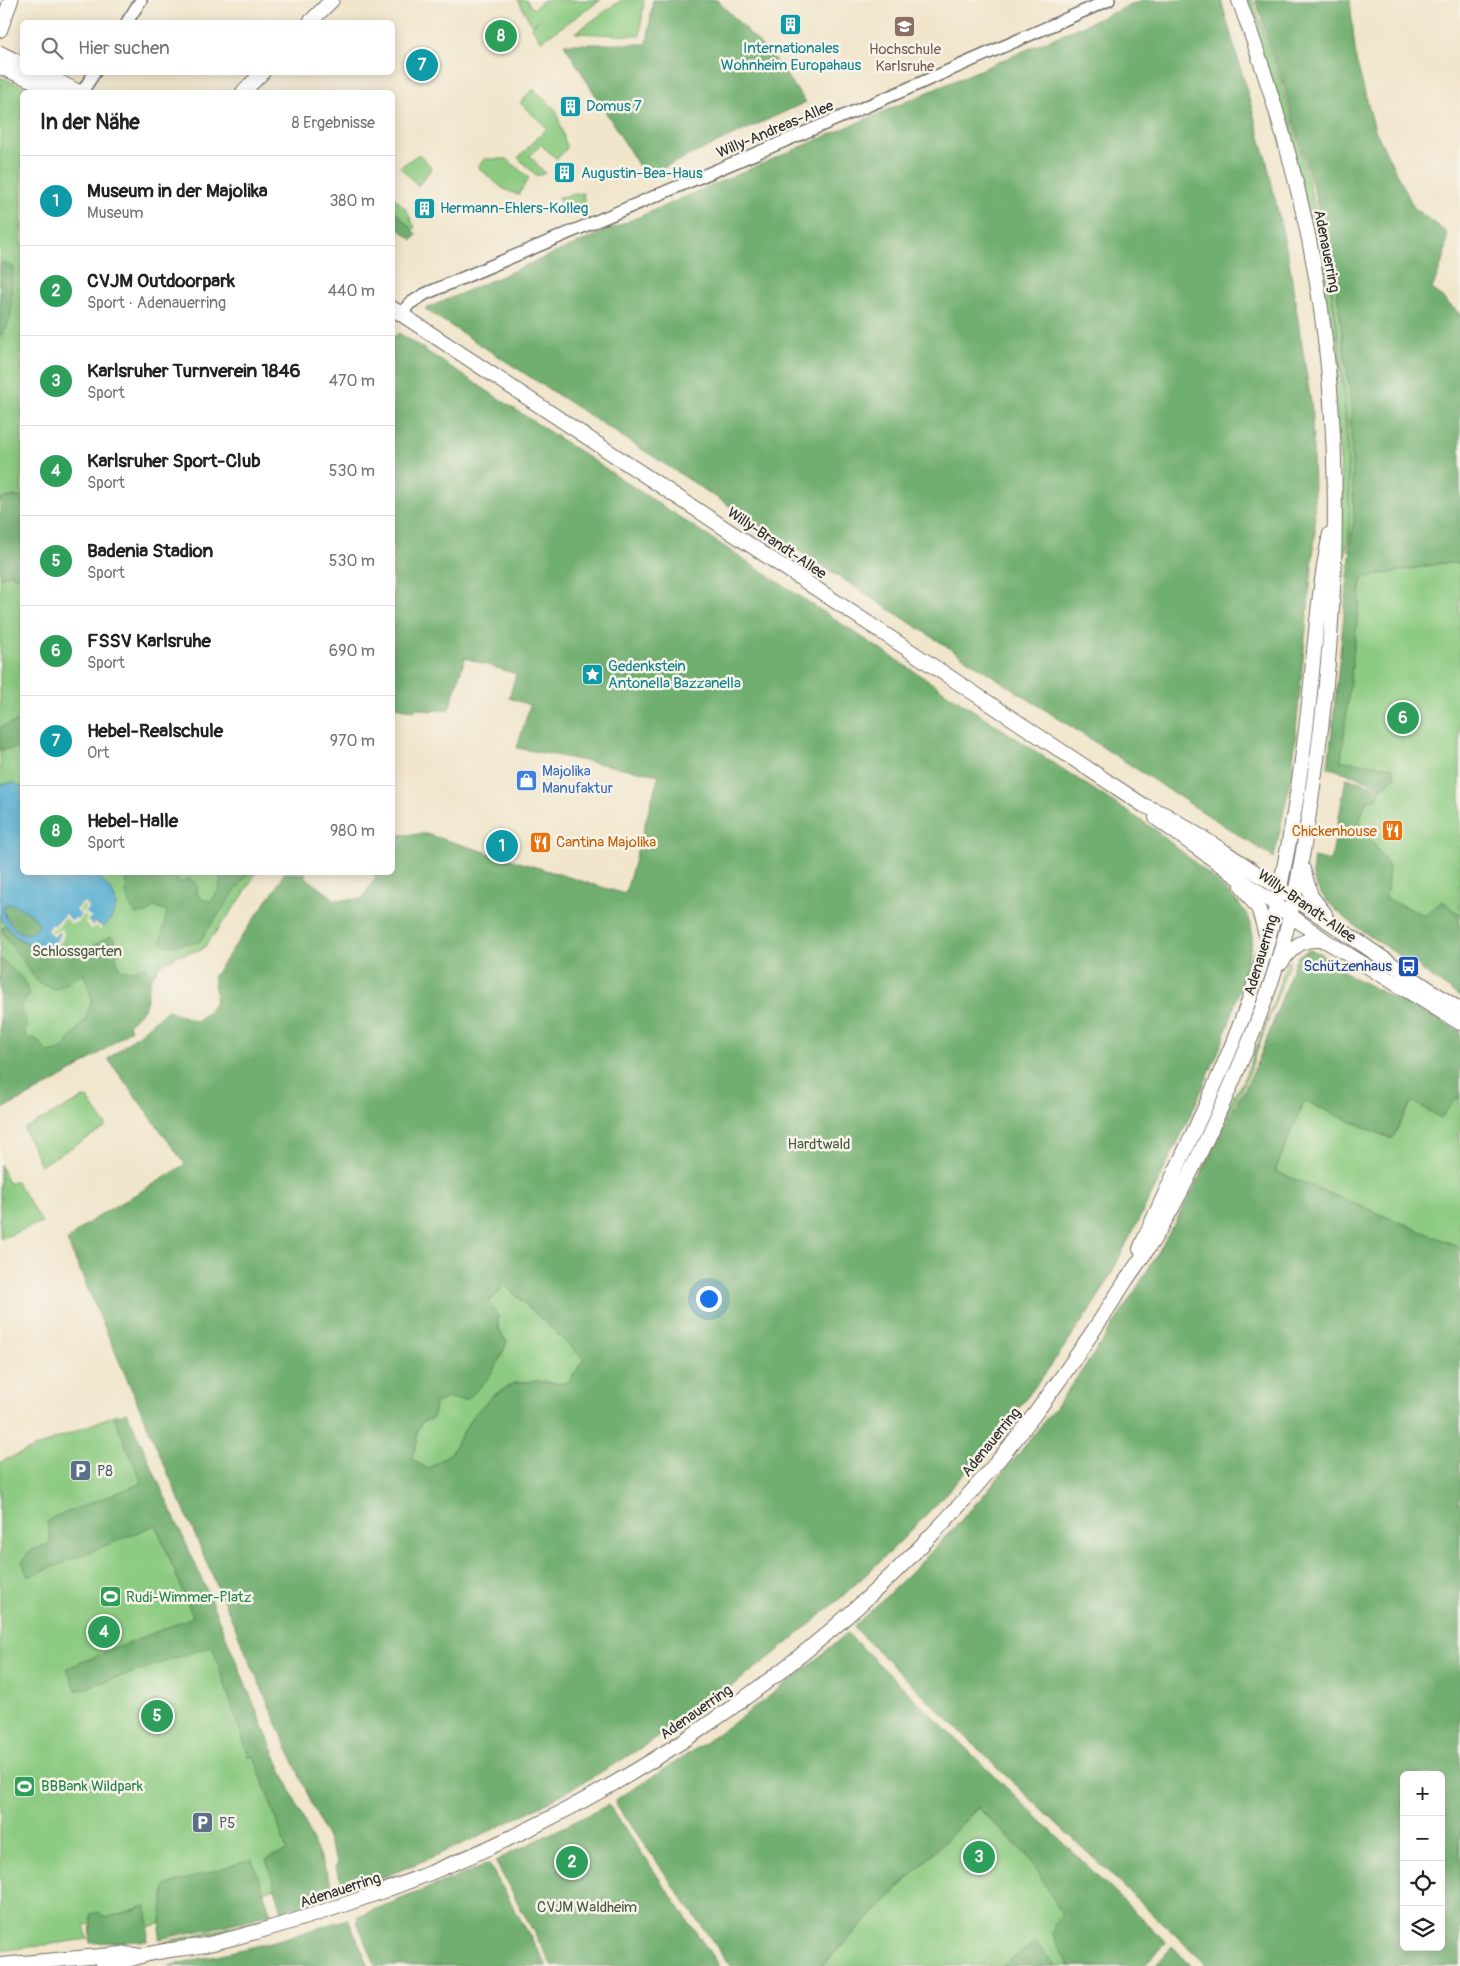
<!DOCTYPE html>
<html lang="de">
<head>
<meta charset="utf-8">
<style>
	body { margin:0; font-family:Pangolin,sans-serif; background:#f6f6f6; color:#222 }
	.controls { position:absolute; right:15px; bottom:15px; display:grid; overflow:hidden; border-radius:8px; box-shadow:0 2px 12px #0003 }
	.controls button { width:45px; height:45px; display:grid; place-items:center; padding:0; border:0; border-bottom:1px solid #e0e0e0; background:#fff; color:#222; font:25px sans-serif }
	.you { position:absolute; left:708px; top:1298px; width:18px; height:18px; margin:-12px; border:4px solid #fff; border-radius:50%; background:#1a73e8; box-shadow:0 0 0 8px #1a73e833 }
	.badge { display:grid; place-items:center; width:32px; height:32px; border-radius:50%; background:#1a73e8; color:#fff; font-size:16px; font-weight:700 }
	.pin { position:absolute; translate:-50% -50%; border:2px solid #fff; box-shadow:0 1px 5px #0006 }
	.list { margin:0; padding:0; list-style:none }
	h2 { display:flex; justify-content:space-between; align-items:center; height:65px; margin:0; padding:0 20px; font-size:21px }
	h2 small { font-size:16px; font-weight:400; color:#767676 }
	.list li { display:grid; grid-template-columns:32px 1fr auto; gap:15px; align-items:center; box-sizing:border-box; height:90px; padding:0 20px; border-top:1px solid #e0e0e0 }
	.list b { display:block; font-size:19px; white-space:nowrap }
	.list p { margin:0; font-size:16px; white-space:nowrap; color:#767676 }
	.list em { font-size:16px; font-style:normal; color:#767676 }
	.icon { flex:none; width:28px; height:28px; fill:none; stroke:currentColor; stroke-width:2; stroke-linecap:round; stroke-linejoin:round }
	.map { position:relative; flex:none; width:1460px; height:1966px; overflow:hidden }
	.search { position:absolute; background:#fff; box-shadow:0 2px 12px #0003; left:20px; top:20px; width:375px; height:55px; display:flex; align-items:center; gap:12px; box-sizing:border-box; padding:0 18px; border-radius:8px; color:#767676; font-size:19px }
	.panel { position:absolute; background:#fff; box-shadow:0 2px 12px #0003; left:20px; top:90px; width:375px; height:785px; border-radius:8px }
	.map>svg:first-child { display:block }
</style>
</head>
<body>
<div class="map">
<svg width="1460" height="1966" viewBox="0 0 1460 1966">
	<rect width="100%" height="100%" fill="#f7f3e8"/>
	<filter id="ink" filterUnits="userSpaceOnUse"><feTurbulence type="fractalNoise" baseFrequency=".02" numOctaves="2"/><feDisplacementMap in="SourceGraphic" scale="10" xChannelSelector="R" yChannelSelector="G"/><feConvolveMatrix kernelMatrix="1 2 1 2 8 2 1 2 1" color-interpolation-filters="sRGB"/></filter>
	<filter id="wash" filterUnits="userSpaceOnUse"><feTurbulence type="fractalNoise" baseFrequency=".0096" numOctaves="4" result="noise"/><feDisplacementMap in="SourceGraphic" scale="20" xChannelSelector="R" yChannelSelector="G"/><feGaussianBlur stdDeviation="1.12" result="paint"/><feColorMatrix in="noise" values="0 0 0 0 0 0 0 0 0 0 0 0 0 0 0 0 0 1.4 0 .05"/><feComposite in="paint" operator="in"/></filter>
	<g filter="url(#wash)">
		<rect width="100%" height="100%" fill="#f1e6cc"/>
		<path fill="#8ccb81" stroke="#5c7b56" d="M518,0H526L533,9L544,0H601L541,41L531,26L539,20L532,25Z
			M621,0H644L640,36L575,33Z
			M1246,0H1252C1308,147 1343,303 1347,461C1348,491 1353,527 1345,555L1340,553L1341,476L1333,359Z
			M0,77L36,92H22V872L256,873L240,900L202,950L179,955L159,965L147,985V998L144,1009L128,1025L131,1029C90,1063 48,1087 0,1110Z
			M533,89L556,110L567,148L557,159L541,145L530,156L545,173L537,176L518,158L547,128L520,103Z
			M419,154L432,168L418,186L400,167Z
			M484,159H507L529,178L518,195L502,188L478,167Z
			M583,193L585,206L561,210L559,197Z
			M392,195L406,209L415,228L411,230L393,208Z
			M1316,200L1332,254L1350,394L1354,519L1349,551C1352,431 1340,318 1316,200Z
			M1443,563H1460V915L1443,901L1424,915L1386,899L1389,867L1359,822L1366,801L1377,798L1381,788L1396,776L1340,761L1362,578Z
			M1287,961H1290L1248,1076L1211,1148L1210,1145L1228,1105L1243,1081L1268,1019Z
			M83,1098L88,1099L106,1125L105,1128L41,1165L24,1129Z
			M1460,1099V1247L1275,1171L1304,1101L1392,1139L1412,1101Z
			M0,1164L8,1183L16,1181L42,1222L0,1239Z
			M505,1285L584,1359L569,1382L560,1384L538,1381L514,1383L491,1397L472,1417L451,1453L428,1470L411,1459L417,1443V1431L422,1422L433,1418L435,1403L449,1398L466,1400L507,1342L498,1329V1316L488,1304Z
			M117,1414L159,1510L309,1878L149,1927L145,1906L84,1926L88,1939L0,1951V1462Z
			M978,1808L1138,1966H822Z
			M270,1918L265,1923L163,1944L160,1943Z"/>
		<path fill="#71af6f" stroke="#4e6d4d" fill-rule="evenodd" d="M653,0H717L771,55L806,102L645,176L564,44H647Z
			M1142,0H1221L1266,158L1289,261L1312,410L1315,536L1292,772L1274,858L425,309Z
			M1255,0H1350L1356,60L1375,130L1414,208L1447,233L1444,258L1432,289L1460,314V563H1442L1362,578L1341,761L1392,767L1396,777L1382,787C1363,779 1347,772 1328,768L1354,519L1350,394L1332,254L1285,89Z
			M392,208L417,235L412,240L393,224Z
			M3,262L14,268C7,293 19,316 0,337V267Z
			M399,333L1154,829C1177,849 1244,898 1251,924C1255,941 1247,960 1243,976C1237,996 1232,1016 1225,1035C1216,1059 1205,1082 1195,1105C1175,1149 1153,1192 1131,1235C1119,1257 1109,1281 1095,1302C913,1578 657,1779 346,1891L335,1866L338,1864L67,1241C96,1211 150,1190 185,1164L108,1059L168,1010L196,1021C217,1006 218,1002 213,977L276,888L284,873H306L304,876L336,900L362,899L376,877L373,873L392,872L393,835L426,834L625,894L659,775L517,748L530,705L509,698L516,674L465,658L449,709L431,711L415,708L414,711L393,706L392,338ZM505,1285L584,1359L569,1382L560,1384L538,1381L514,1383L491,1397L472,1417L451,1453L428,1469L411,1459L417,1443V1431L422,1422L433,1418L435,1403L449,1398L466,1400C487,1383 497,1367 507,1342L498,1329V1316L488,1303Z
			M14,496L22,498V575L20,577L9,574L3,577L0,576V499Z
			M22,720V748L0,750V727Z
			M1346,778L1381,788L1377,798L1366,801L1359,822L1366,828L1365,831L1389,867L1386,899L1424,915L1443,901L1460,915V997L1420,969V966L1412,964C1385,945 1319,909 1313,876C1312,870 1313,863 1314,857L1331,861Z
			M127,873H176L177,880L181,883L189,878L198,885L197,893L202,899L210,901C220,893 220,885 221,873H248L199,942L167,946L161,941L167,911L154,906L148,913L135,914L126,895Z
			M8,904C19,905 36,915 39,925L35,931L26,934C15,931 3,919 4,907Z
			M4,925C17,939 32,951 51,953L62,947L74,958L81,950L83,952L111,936L120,946L116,957L120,969L133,971L144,967L153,974C148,985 149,987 147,998C146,1010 136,1017 128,1025L131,1029C90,1063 48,1087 0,1110V958L25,981L29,997L20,1006L26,1020L25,1037L36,1039L48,1053L61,1050L85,1020L92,999L84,974L56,989L38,983L5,936L2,930Z
			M1309,950L1320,953L1352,977L1460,1031V1099H1456L1441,1118L1412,1101L1392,1139L1304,1101L1275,1171L1460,1247V1966H1208L1002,1772L853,1627C1014,1482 1136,1315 1228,1119C1235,1104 1244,1091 1251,1076C1268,1039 1281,1001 1294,963L1299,955ZM1404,1775H1441V1947H1404Z
			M127,1412L201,1577L273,1750L336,1894L282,1911L266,1859L287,1851L254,1756L249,1757L212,1646L77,1691L67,1668L193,1617L156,1525L28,1577L22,1561L30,1551L51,1543L47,1522L52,1518L142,1483L114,1417Z
			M847,1633L1167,1943L1144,1966H1069L1052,1935L1055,1923L1062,1915L1031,1859L978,1807L821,1966H730L616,1804L615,1800C697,1751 775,1696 847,1633Z
			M608,1805L611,1808L719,1966H552L495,1861Z
			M252,1859L271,1914L218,1927L159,1939L165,1886Z
			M489,1864L547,1966H376L357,1922L358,1916Z
			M146,1906L149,1927L147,1941L90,1943L91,1914L99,1912L105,1918Z
			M348,1919L369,1966H168L261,1945Z
			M1035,1943L1056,1966H1002Z
			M1172,1947L1192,1966H1155Z"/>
		<path fill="#54aed2" stroke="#406c7e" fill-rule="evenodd" d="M13,782L22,787V872L95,873C114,892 126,904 104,927L97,923L93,926L87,921L90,917L85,912L89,907L84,902L76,910L82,916L72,922L65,915L54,926L47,929L54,937L60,931L62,933L53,946L37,949L15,936L0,918V785ZM8,904C19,905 36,915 39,925L35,931L26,934C15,931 3,919 4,907Z"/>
		<path fill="#f1e6cc" d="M84,902L89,907L85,912L91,917L87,921L93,926L96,923L102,928L100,930L97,926L92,929L85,923L87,917L82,912L86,907L84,905L79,910L84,915L79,921L72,924L65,918L56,928L50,930L54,933L60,929L64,932L62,940L55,947L53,946L61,933L59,931L54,937L47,930L52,924L54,926L65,914L72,921L76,918L78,919L81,915L76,910Z"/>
	</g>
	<g filter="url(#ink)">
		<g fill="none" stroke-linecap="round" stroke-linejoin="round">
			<defs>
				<path id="minor" d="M127,22L141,0
					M82,92L95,72
					M402,314L409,304L425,294L900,92L1109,0"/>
				<path id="major" d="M310,22L332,0
					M0,30L11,0
					M0,53L22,64
					M0,67L60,92
					M40,72L79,92
					M243,92L263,72
					M392,308L1143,805L1166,815L1225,852L1460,1010
					M1156,818L1326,941L1460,1023
					M1303,869L1311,896L1325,914
					M1242,886L1259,910L1267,938
					M1281,963C1293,945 1304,937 1326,941
					M1140,1249C1187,1141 1244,1039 1272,924C1289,851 1301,777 1309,703C1315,647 1318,590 1330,534
					M0,1965L123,1954L136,1955
					M103,1966C117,1964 128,1960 141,1956C161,1950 184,1949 205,1945C248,1935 289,1923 331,1909C588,1826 822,1672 996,1463C1044,1406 1085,1345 1125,1282C1134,1268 1145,1254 1154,1239C1175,1206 1192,1170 1209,1134C1238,1071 1266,1007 1284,939C1300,881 1308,820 1317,759C1339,600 1343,436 1316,277C1300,183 1272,90 1239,0"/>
			</defs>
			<use href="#minor" stroke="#706c63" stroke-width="14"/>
			<use href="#major" stroke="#706c63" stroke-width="16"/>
			<use href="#minor" stroke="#fff" stroke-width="11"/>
			<use href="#major" stroke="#fff" stroke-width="14"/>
		</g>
	</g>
	<defs>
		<symbol id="building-square" viewBox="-11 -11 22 22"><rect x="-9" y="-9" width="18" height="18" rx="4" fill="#0f9aa8" stroke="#f7f3e8"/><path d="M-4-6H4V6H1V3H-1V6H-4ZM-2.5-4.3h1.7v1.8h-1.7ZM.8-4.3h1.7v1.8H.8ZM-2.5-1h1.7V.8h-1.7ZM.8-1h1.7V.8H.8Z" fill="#fff"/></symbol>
		<symbol id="school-square" viewBox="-11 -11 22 22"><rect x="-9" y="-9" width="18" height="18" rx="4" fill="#8d6e63" stroke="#f7f3e8"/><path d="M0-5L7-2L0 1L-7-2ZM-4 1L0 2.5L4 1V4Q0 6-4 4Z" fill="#fff"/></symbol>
		<symbol id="sight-square" viewBox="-11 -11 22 22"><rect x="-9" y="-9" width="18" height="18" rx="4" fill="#0f9aa8" stroke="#f7f3e8"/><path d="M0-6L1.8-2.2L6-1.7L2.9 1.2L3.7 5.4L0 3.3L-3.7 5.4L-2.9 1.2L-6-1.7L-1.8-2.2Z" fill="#fff"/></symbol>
		<symbol id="shop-square" viewBox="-11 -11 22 22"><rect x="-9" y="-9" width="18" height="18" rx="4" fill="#3f7fe0" stroke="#f7f3e8"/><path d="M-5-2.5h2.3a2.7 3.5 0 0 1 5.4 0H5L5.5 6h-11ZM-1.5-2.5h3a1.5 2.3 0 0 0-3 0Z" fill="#fff"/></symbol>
		<symbol id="restaurant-square" viewBox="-11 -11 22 22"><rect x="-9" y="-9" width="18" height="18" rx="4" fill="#e8710a" stroke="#f7f3e8"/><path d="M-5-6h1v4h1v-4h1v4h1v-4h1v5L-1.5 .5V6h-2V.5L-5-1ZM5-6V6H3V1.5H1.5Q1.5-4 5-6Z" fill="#fff"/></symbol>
		<symbol id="bus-square" viewBox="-11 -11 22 22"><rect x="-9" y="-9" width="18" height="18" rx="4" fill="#1a4fb4" stroke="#f7f3e8"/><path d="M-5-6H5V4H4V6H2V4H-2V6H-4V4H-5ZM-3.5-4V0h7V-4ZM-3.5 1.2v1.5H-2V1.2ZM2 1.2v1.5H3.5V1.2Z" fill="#fff"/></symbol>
		<symbol id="parking-square" viewBox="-11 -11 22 22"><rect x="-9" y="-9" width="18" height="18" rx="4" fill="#5c6f8a" stroke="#f7f3e8"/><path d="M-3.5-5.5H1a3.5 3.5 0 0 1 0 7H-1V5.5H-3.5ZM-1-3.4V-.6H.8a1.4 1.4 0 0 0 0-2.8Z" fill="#fff"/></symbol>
		<symbol id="stadium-square" viewBox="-11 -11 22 22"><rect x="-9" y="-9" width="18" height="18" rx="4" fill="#2e9e5b" stroke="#f7f3e8"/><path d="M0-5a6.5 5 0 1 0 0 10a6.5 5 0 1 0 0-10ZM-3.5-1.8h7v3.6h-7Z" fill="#fff"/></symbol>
	</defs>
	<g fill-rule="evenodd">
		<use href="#building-square" x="778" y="12" width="25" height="25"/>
		<use href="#school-square" x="892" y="14" width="25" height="25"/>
		<use href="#building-square" x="558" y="94" width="25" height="25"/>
		<use href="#building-square" x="552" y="160" width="25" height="25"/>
		<use href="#building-square" x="412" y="196" width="25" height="25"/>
		<use href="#sight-square" x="580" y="662" width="25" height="25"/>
		<use href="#shop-square" x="514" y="768" width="25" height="25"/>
		<use href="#restaurant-square" x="1380" y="818" width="25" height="25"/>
		<use href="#restaurant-square" x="528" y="830" width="25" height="25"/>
		<use href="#bus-square" x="1396" y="954" width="25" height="25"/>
		<use href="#parking-square" x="68" y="1458" width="25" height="25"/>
		<use href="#stadium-square" x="98" y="1584" width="25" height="25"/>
		<use href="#stadium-square" x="12" y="1774" width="25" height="25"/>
		<use href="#parking-square" x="190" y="1810" width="25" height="25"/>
	</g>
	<g text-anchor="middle" stroke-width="5" stroke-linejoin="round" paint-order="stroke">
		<g font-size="15" fill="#0d838f" stroke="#f7f3e8" text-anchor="start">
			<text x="791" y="53" text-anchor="middle">Internationales<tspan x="791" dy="17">Wohnheim Europahaus</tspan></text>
			<text x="586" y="111">Domus 7</text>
			<text x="581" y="178">Augustin-Bea-Haus</text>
			<text x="440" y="213">Hermann-Ehlers-Kolleg</text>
			<text x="608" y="671">Gedenkstein<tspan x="608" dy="17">Antonella Bazzanella</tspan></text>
		</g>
		<g font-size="15" fill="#785e54" stroke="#f7f3e8">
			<text x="905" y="54">Hochschule<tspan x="905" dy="17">Karlsruhe</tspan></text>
		</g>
		<g font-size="15" fill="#2b2b2b" stroke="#f7f3e8">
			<text transform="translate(775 129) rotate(-23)" y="5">Willy-Andreas-Allee</text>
			<text transform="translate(1327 251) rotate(79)" y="5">Adenauerring</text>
			<text transform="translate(777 543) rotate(34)" y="5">Willy-Brandt-Allee</text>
			<text transform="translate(1307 906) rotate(35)" y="5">Willy-Brandt-Allee</text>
			<text transform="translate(1261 955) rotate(-73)" y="5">Adenauerring</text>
			<text transform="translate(991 1442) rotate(-51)" y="5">Adenauerring</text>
			<text transform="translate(696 1712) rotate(-35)" y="5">Adenauerring</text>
			<text transform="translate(340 1890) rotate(-18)" y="5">Adenauerring</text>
		</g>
		<g font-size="15" fill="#366cbe" stroke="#f7f3e8" text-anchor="start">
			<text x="542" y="776">Majolika<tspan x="542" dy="17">Manufaktur</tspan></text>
		</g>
		<g font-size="15" fill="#c56008" stroke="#f7f3e8" text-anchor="end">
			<text x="1377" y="836">Chickenhouse</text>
			<text x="556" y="847" text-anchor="start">Cantina Majolika</text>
		</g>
		<g font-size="15" fill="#485b45" stroke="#f7f3e8">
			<text x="77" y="956">Schlossgarten</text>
			<text x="819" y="1149">Hardtwald</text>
			<text x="587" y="1912">CVJM Waldheim</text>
		</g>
		<g font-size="15" fill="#164399" stroke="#f7f3e8" text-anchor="end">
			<text x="1392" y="971">Schützenhaus</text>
		</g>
		<g font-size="15" fill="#4e5e75" stroke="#f7f3e8" text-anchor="start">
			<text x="97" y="1476">P8</text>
			<text x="219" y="1828">P5</text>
		</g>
		<g font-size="15" fill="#27864d" stroke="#f7f3e8" text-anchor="start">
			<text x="126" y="1602">Rudi-Wimmer-Platz</text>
			<text x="41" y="1791">BBBank Wildpark</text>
		</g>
	</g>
</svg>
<div class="controls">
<button>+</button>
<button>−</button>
<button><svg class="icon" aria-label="locate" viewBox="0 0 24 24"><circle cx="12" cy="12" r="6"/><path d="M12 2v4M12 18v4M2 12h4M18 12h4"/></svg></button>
<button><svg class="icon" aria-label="layers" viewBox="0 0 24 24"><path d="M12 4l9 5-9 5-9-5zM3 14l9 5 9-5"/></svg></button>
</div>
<div class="you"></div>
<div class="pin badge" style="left:502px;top:846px;background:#0f9aa8">1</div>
<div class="pin badge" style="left:572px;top:1862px;background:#2e9e5b">2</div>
<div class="pin badge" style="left:979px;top:1857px;background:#2e9e5b">3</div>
<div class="pin badge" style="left:104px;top:1632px;background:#2e9e5b">4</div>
<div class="pin badge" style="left:157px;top:1716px;background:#2e9e5b">5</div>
<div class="pin badge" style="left:1403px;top:718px;background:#2e9e5b">6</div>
<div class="pin badge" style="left:422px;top:65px;background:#0f9aa8">7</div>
<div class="pin badge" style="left:501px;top:36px;background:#2e9e5b">8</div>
<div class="search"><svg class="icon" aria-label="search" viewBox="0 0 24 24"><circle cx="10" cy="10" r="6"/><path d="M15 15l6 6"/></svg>Hier suchen</div>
<section class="panel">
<h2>In der Nähe<small>8 Ergebnisse</small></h2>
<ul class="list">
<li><span class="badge" style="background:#0f9aa8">1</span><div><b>Museum in der Majolika</b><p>Museum</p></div><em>380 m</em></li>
<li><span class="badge" style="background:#2e9e5b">2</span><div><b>CVJM Outdoorpark</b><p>Sport · Adenauerring</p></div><em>440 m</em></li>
<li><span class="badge" style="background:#2e9e5b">3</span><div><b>Karlsruher Turnverein 1846</b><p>Sport</p></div><em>470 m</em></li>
<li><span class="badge" style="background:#2e9e5b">4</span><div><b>Karlsruher Sport-Club</b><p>Sport</p></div><em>530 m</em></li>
<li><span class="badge" style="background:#2e9e5b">5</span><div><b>Badenia Stadion</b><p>Sport</p></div><em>530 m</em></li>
<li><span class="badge" style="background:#2e9e5b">6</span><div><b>FSSV Karlsruhe</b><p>Sport</p></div><em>690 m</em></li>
<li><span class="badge" style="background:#0f9aa8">7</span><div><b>Hebel-Realschule</b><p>Ort</p></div><em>970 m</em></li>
<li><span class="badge" style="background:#2e9e5b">8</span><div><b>Hebel-Halle</b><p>Sport</p></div><em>980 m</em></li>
</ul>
</section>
</div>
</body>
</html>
